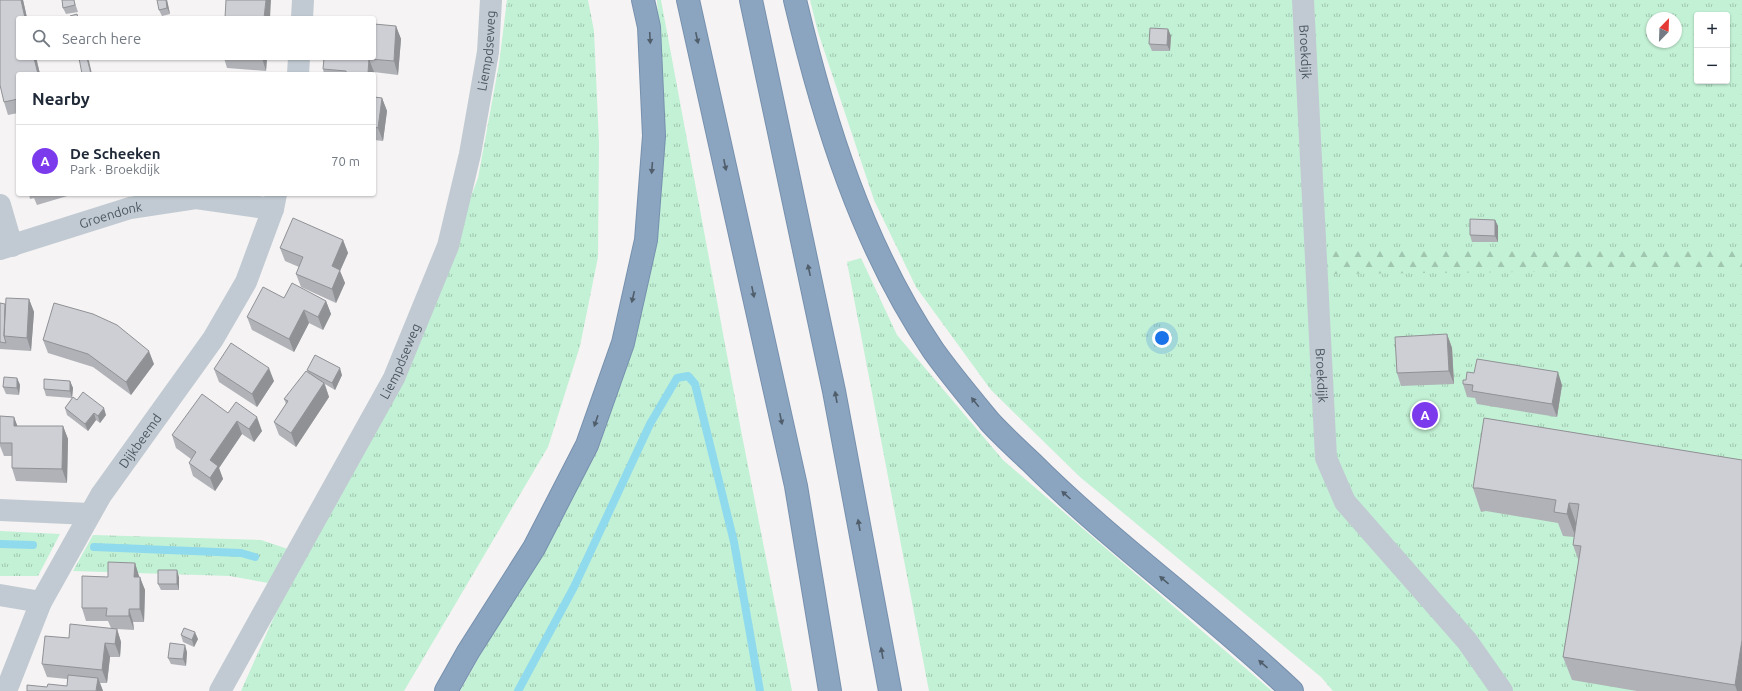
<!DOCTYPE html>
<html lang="en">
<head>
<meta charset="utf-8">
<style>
	body { margin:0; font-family:Ubuntu,sans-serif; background:#f2f2f3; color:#1f2937 }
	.controls { position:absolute; right:12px; top:12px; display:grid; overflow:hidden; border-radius:4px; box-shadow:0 1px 3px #0004 }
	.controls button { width:36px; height:36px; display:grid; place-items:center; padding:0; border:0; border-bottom:1px solid #e0e1e3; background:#fff; color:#1f2937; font:20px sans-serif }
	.compass { position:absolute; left:1646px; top:12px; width:36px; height:36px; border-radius:50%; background:#fff; box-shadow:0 1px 3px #0004; rotate:23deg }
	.you { position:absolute; left:1162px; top:338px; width:14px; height:14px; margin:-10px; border:3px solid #fff; border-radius:50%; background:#1a73e8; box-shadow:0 0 0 6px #1a73e833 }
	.badge { display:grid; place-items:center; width:26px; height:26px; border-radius:50%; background:#7c3aed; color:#fff; font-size:13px; font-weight:700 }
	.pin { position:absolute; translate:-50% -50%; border:2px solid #fff; box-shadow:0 1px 4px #0006 }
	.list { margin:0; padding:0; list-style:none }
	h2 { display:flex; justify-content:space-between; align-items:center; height:52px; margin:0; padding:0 16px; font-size:17px }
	h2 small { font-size:13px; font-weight:400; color:#747a83 }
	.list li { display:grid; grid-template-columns:26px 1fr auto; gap:12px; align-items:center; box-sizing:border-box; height:72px; padding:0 16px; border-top:1px solid #e0e1e3 }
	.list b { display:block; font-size:15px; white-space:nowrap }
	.list p { margin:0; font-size:13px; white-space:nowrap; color:#747a83 }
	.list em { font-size:13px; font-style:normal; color:#747a83 }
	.icon { flex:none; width:22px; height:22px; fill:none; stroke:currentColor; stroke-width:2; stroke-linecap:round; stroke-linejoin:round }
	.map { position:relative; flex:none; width:1742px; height:691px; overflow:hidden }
	.search { position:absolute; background:#fff; box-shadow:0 1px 3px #0004; left:16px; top:16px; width:360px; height:44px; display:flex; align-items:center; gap:10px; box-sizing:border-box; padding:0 14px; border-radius:4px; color:#747a83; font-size:15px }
	.panel { position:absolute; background:#fff; box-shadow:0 1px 3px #0004; left:16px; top:72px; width:360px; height:124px; border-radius:4px }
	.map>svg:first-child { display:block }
</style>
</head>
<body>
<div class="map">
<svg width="1742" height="691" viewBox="0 0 1742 691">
	<defs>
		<pattern id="grass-tufts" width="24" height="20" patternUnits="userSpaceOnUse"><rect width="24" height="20" fill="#c3f1d5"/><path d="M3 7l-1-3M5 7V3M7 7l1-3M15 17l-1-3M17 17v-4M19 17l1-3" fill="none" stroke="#a0c6b0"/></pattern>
		<pattern id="forest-firs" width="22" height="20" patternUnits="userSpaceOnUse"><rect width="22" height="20" fill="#c3f1d5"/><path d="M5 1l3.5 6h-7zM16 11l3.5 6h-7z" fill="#a0c6b0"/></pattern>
	</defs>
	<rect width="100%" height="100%" fill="#f5f3f3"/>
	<path fill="url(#grass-tufts)" fill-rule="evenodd" d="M507,0H588L594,31L599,143L598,257L580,346L548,447L404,691H241L282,599L454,241L478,178L499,64Z
		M657,0H661L740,425L792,691H460L479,657L542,554L598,450L633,346L665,135Z
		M810,0H1742V691H1333L1321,677L1080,477L991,390L916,287L874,200L818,32ZM1697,15H1727V81H1697ZM1652,18H1676V42H1652Z
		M861,258L897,335L1003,460L1272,691H929L847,262Z
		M0,531L60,534L38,576H0Z
		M93,535L261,540L288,549L268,583L230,576L73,571Z"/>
	<path fill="url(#forest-firs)" d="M1566,247L1742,248V270L1328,274L1327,251Z"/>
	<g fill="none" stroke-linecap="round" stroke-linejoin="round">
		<path stroke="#90daee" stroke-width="8" d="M0,544L33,545
			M94,547L241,553L255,557
			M518,691L574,587L650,424L677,378L688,376L695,384L734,542L760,691"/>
		<defs>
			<path id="highway" d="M688,0L796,486L830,691
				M751,0L834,391L890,691
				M795,0C824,122 862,245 933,350C950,374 971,399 990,422C1003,436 1017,449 1031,462C1113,544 1208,611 1292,691
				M446,691L468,652L534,548L587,445L623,343L646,240L654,136L649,27L643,0"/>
		</defs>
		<use href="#highway" stroke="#7690ad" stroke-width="24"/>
		<g stroke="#c1cad2" stroke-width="22">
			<path id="s1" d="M1303,0L1326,458L1345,502L1467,641L1502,691"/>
			<path d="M302,18L303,0"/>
			<path d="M298,74L299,58"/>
			<path d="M0,205L12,246"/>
			<path id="s2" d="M0,249L130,208L196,198L273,209"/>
			<path d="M0,510L90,514"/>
			<path d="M0,595L41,602"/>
			<path id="s3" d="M6,691L41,602L101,495L213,339L246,282L273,209L276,194"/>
			<path id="s4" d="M220,691L394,378L448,246L470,154L488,52L491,0"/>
		</g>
		<use href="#highway" stroke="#8ba5c1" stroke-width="22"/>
	</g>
	<path fill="#b0b2b7" d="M0,0H23L40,74H18V113L8,115L4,102Z
		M62,0H74L78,12L66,14L63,8Z
		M167,0L170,14L162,16L159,10Z
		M396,26L401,39L398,75L374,72V74H324L323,69Z
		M1168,29L1171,36L1170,51H1152L1149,44Z
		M224,58H267L266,71L227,68Z
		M374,97L382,98L387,111L383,141L374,140Z
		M29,194H74L37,205L34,198L30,199Z
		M1495,220L1498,226V242H1472L1470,235Z
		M343,240L348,253L340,271L345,283L336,303L301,287L296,274L299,267L285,261L280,248Z
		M284,298L326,301L331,314L323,330L309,323L294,352L252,330L247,317Z
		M29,299L34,312L31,351L0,349V303L5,304Z
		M1447,334L1452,348L1454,384L1401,386L1397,373Z
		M43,340L154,364L131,395L93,367L48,353Z
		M214,369L274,381L257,407L219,382Z
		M307,370L342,375L335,390L325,384L329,397L296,447L279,435L274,422L286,404L284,399L308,373Z
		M17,378L20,385L19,395L6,394L3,387Z
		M70,381L73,388L72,398L106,415L100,423L96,420L88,431L67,415L65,408L72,398L46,396L44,389Z
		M1463,384L1562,385L1557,417L1477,404L1475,398L1467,397Z
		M228,413L262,431L254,442L242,434L219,468L223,479L215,491L193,476L189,463L191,459L176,448L172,435Z
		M0,416L14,417L17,426H63L68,439L67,483L16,481L12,468V456H4L0,446Z
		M1484,418L1742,460V691H1637L1572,680L1563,657L1579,562L1573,545L1574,537L1563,536L1558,523L1486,511L1481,512L1473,488Z
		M135,563L139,577L145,590L144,622H133L134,630L117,629L121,642L120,657H110L107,683H100L103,691H27L47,687L67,686V679L47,677L42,664L69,638L111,628L108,621H86L82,608L108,577Z
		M179,577V590H161L158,584Z
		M181,635L198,639L194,647L183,642Z
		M187,652L186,666L171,664L168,658Z"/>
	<path fill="#909195" d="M21,0H23L27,18H25Z
		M166,0H167L170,14L167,8Z
		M266,0H271L270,18H264Z
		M396,26L401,39L398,75L394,61Z
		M1168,29L1171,36L1170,51L1167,45Z
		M34,58H36L40,74H38Z
		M87,58L89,61L92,74H91Z
		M262,58H267L266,71Z
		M369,59L374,72V75V74H368V73Z
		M382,98L387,111L383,141L378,128Z
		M1495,220L1498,226V242L1495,236Z
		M343,240L348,253L340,271L345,283L336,303L332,289V266Z
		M29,299L34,312L31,351L27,338Z
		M326,301L331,314L323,330L318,317Z
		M304,310L309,323L294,352L289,339Z
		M1447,334L1452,348L1454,384L1449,371Z
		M149,351L154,364L131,395L126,382Z
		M269,368L274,381L257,407L252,394Z
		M340,368L342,375L335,390L332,383Z
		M1558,372L1562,385L1557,417L1552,404Z
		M17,378L20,385L19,395L17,388Z
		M70,381L73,388L72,398L70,391Z
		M324,383L329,397L296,447L291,433Z
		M104,408L106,415L100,423L98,416Z
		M94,413L96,420L88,431L85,424Z
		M14,417L19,430L14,426Z
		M257,417L262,431L254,442L249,429Z
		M237,421L242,434L219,468L223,479L215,491L210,478V460Z
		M63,426L68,439L67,483L62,469Z
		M1569,503L1577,526L1576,538L1567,514Z
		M135,563L139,576V591L134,577Z
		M177,570L179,577V590L177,584Z
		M140,577L145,590L144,622L140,609Z
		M129,609L133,622L134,630L129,616Z
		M117,629L121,642L120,657L115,644Z
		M195,632L198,639L194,647L192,640Z
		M1742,641V691H1737L1735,685Z
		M105,643L110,657L107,683L102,670Z
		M185,645L187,652L186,666L183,659Z
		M98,678L103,691H96Z"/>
	<path fill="#cdcfd5" stroke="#909195" d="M0,0H21L25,18H18V58H34L38,74H18V99L4,102L0,85Z
		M62,0H74L75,5L63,8Z
		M157,0H166L167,8L159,10Z
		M226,0H266L264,18H225Z
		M77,14L78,18H70V16Z
		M374,24L396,26L394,61L369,59L368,73H365V74H346V71L323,69L324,58H374Z
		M1150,28L1168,29L1167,45L1149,44Z
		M79,58H87L91,74H82Z
		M374,97L382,98L378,128L374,127Z
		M293,218L343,240L332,266L340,270L332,289L296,274L303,257L280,248Z
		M1470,219L1495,220V236L1470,235Z
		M292,283L326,301L318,317L304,310L289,339L247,317L263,287L284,298Z
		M6,298L29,299L27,338L4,336Z
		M0,303L5,304L4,336L6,343L0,342Z
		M54,303L93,314L117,325L149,351L126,382L88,354L43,340Z
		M1447,334L1449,371L1397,373L1395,337Z
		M231,343L269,368L252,394L214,369Z
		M315,355L340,368L332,383L307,370Z
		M1477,359L1558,372L1552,404L1472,391L1473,385L1463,384V380H1466L1467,372L1474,373Z
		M306,371L324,383L291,433L274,422L288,401L284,399Z
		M4,377L17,378V388L3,387Z
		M44,379L70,381V391L44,389Z
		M83,392L104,408L98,416L94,413L85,424L65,408L73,397L77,400Z
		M202,394L228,413L236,402L257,417L249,429L237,421L210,460L218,466L210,478L189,463L196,452L172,435Z
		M0,416L14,417V426H63L62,469L12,468V443H0Z
		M1484,418L1742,460V640L1735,685L1563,657L1581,546L1573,545L1579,504L1569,503L1567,514L1554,512L1556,500L1478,488H1473Z
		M108,562L135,563L134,577H140V609H129V616H106L107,608H82V576L108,577Z
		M158,570H177V584H158Z
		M70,624L117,629L115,644L105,643L102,670L42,664L45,636L69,638Z
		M184,628L195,632L192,640L181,635Z
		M170,643L185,645L183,659L168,658Z
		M68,675L98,678L96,691H27V685L47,687L48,684L67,686Z"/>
	<defs><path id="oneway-solid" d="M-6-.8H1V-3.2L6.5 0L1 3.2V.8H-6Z"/></defs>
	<g fill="#505e6b">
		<use href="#oneway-solid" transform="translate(650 38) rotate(87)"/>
		<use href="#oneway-solid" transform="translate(697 38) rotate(78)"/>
		<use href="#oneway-solid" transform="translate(725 165) rotate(78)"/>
		<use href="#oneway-solid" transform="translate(652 168) rotate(94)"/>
		<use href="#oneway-solid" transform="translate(809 270) rotate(-102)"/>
		<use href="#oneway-solid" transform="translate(753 292) rotate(78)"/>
		<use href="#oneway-solid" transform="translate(633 297) rotate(103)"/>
		<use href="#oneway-solid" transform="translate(836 397) rotate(-100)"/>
		<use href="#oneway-solid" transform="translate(975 402) rotate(-129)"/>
		<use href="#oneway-solid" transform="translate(781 419) rotate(78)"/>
		<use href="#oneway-solid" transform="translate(596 421) rotate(109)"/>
		<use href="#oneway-solid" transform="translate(1066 495) rotate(-138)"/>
		<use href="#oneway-solid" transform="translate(859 525) rotate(-100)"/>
		<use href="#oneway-solid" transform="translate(1164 580) rotate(-140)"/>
		<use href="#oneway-solid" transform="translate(882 653) rotate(-100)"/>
		<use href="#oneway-solid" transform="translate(1263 664) rotate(-139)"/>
	</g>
	<g text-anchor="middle" stroke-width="3.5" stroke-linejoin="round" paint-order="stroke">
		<g font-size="13" fill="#4a5661" stroke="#fff">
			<text dy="5" stroke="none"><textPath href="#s4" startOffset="700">Liempdseweg</textPath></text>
			<text dy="5" stroke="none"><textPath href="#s1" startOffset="52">Broekdijk</textPath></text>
			<text dy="5" stroke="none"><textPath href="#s2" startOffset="116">Groendonk</textPath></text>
			<text dy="5" stroke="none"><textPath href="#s4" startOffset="376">Liempdseweg</textPath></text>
			<text dy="5" stroke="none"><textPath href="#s1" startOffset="376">Broekdijk</textPath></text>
			<text dy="5" stroke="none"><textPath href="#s3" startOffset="285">Dijkbeemd</textPath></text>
		</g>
	</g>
</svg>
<div class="controls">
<button>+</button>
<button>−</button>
</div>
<svg class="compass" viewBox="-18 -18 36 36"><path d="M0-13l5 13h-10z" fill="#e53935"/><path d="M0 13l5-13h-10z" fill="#747a83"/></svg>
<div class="you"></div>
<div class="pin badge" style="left:1425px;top:415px">A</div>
<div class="search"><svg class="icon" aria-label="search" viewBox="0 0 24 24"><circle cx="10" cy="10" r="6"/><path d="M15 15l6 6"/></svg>Search here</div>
<section class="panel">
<h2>Nearby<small></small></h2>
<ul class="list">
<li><span class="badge">A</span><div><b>De Scheeken</b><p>Park · Broekdijk</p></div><em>70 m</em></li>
</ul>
</section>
</div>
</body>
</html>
